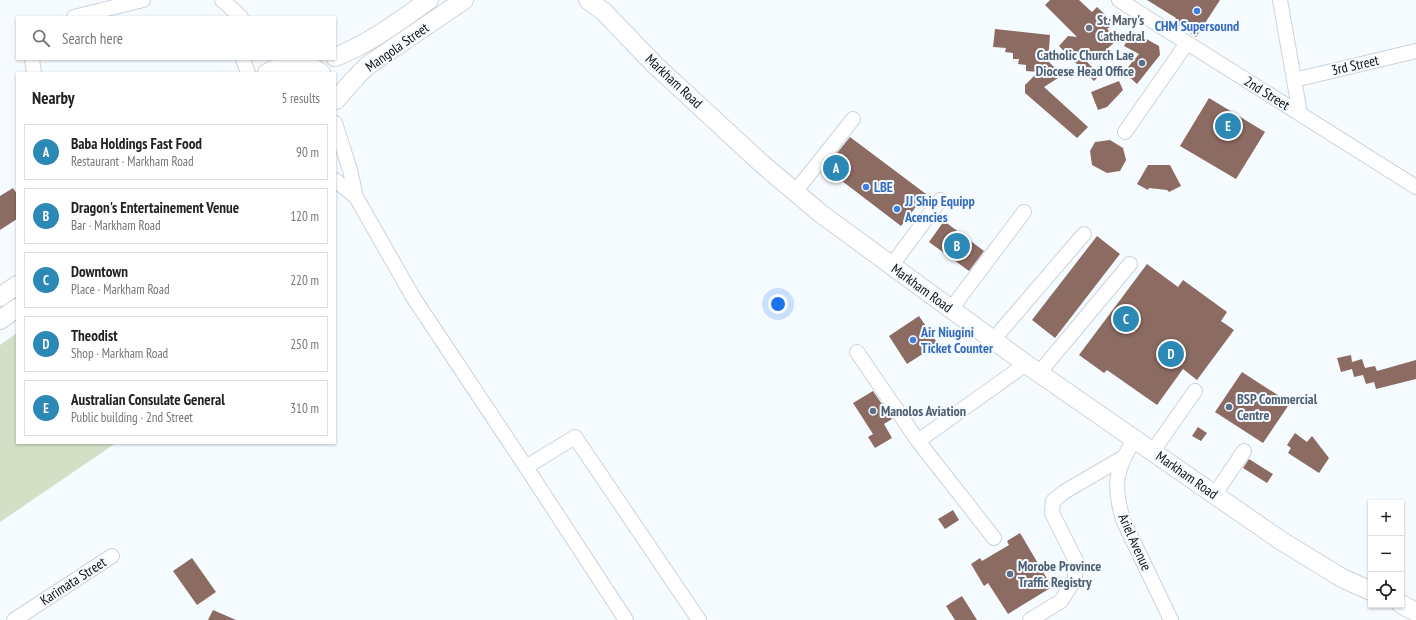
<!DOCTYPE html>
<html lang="en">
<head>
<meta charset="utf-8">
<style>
	body { margin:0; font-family:"PT Sans Narrow",sans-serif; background:#f2f2f2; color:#222 }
	.controls { position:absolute; right:12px; bottom:12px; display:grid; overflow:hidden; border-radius:0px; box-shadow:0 1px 3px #0004 }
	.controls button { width:36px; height:36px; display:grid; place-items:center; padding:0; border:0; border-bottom:1px solid #e0e0e0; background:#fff; color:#222; font:20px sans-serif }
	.you { position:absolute; left:778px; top:304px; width:14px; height:14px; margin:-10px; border:3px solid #fff; border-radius:50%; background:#1a73e8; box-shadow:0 0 0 6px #1a73e833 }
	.badge { display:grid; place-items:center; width:26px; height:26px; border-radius:50%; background:#2c88b4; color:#fff; font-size:13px; font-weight:700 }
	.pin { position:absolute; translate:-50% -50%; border:2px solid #fff; box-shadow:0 1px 4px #0006 }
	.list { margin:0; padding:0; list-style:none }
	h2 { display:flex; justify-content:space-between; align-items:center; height:52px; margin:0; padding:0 16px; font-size:17px }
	h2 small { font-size:13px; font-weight:400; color:#767676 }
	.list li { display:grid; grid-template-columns:26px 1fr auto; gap:12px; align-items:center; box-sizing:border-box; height:56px; margin:0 8px 8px; padding:0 8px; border:1px solid #e0e0e0; border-radius:0px }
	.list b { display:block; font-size:15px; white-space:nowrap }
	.list p { margin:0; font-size:13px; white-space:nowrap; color:#767676 }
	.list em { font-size:13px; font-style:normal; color:#767676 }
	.icon { flex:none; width:22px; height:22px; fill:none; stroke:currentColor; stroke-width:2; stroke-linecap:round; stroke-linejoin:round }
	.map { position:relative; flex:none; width:1416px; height:620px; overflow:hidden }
	.search { position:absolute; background:#fff; box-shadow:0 1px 3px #0004; left:16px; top:16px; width:320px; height:44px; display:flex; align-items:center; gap:10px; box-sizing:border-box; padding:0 14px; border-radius:0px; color:#767676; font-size:15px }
	.panel { position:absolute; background:#fff; box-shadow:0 1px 3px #0004; left:16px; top:72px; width:320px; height:372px; border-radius:0px }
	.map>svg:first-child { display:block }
</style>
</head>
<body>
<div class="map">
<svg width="1416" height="620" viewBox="0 0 1416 620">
	<rect width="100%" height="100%" fill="#f6fbff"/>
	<path fill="#d4e0c6" d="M17,333V443H116L0,522V345Z"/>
	<path fill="#8c6b62" d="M1050,0H1079L1092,12L1097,7L1111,20L1107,24L1110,27L1107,29L1118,39L1106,50L1111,62L1099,51L1080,55L1100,75L1094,81L1059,46L1068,36L1077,37L1045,5Z
		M1147,0H1220L1196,37L1174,22L1176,18Z
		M995,29L1050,35L1048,61L1057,70L1058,78L1044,87L1088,127L1077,138L1025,93V85L1038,72L1026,71V65L1018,64L1019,59H1013V53L1005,52L1006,48L993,47Z
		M1132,31L1159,46L1160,55L1137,84L1124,72L1139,54L1124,46Z
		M1119,81L1123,90L1107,107L1098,110L1091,92Z
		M1209,98L1265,132L1236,179L1180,146Z
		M850,137L926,194L901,226L825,168Z
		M1110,140L1123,148L1126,160L1120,171L1107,173L1092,165L1090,151L1095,142Z
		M1148,165H1170L1181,186L1169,192L1167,190L1149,188L1148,190L1137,184Z
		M13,188L17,194V219L0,230V196Z
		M944,221L984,251L969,271L929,242Z
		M1097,236L1120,254L1055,338L1032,320Z
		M1147,264L1178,287L1183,280L1227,312L1221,321L1234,330L1197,380L1183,369L1157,405L1107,370L1104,373L1079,355Z
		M919,316L938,344L907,364L889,336Z
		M1351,355L1352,362L1362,359L1365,368L1375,366L1377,371L1416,360V379L1376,389L1374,382L1366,384L1363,375L1354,377L1352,369L1341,372L1337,358Z
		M1242,372L1290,403L1263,443L1215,412Z
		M873,391L892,419L884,424L892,438L875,448L868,437L873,434L853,403Z
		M1198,427L1207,433L1201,441L1192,436Z
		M1295,433L1307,442L1312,436L1329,458L1319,473L1288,453L1291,448L1287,445Z
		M1249,459L1273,474L1267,483L1243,468Z
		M953,510L959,520L945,529L938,519Z
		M1020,533L1052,587L1008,614L988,583L984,586L971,564L980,558L982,561L1009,545L1007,541Z
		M192,558L216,592L197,605L173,571Z
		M962,596L977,620H955L946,606Z
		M213,610L236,620H208Z"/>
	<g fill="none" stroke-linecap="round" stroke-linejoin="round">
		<defs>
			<path id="minor" d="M222,0L241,17
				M1119,0L1416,187
				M1280,0L1300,114
				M74,17L143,0
				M32,59L34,73
				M243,59L248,73
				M1294,80L1416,51
				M335,123L350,170L356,197L413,297L526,467L626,620
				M1125,132L1187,43
				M335,180L356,197
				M795,192L853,119
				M892,265L940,200
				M951,309L1024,212
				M993,340L1084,234
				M857,352L918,441L994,538
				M1039,373L1130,264
				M1135,439C1115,469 1113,485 1123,520L1171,620
				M918,441L1026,364
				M1153,451L1195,391
				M526,467L575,437L699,620
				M1215,494L1244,451
				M14,620L112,556
				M1030,620L1061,601L1075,579L1076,561L1052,513L1053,501L1064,492L1124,457"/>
			<path id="major" d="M588,0L604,12L655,65L761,163L820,213L1026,364L1280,540L1342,578L1371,591
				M335,57C369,44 399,21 429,0
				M267,73C284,63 304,59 321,73
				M336,100L356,77L367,66L464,0
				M0,297L17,285
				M0,320L17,308
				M1401,604L1416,612"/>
		</defs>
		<use href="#minor" stroke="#cdd3d8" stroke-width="16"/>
		<use href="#major" stroke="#cdd3d8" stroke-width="20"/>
		<use href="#minor" stroke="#fff" stroke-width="14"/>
		<use href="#major" stroke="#fff" stroke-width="18"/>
	</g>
	<g fill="#3f7fe0" stroke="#f6fbff" stroke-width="1.5">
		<circle cx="1197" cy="11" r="4"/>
		<circle cx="866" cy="187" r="4"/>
		<circle cx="897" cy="209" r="4"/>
		<circle cx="913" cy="340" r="4"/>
	</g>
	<circle fill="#6b7280" stroke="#f6fbff" stroke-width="1.5" cx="1089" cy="28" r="4"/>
	<g fill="#5c6f8a" stroke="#f6fbff" stroke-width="1.5">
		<circle cx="1142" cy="63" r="4"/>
		<circle cx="1229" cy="407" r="4"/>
		<circle cx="873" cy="411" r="4"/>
		<circle cx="1010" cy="574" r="4"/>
	</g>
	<g text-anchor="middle" stroke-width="4" stroke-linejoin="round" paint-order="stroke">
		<g font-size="14" font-weight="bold" fill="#5b616d" stroke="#f6fbff" text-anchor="start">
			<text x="1097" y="25">St. Mary's<tspan x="1097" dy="16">Cathedral</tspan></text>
		</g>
		<g font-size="14" font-weight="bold" fill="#366cbe" stroke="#f6fbff" text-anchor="start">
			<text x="1197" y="31" text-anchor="middle">CHM Supersound</text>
			<text x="874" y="192">LBE</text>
			<text x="905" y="206">JJ Ship Equipp<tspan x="905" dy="16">Acencies</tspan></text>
			<text x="921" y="337">Air Niugini<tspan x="921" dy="16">Ticket Counter</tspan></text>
		</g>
		<g font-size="14" fill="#0d0f11" stroke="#f6fbff">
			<text transform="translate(397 47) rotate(-35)" y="5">Mangola Street</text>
			<text transform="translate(1355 65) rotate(-13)" y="5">3rd Street</text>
			<text transform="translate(674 81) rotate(43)" y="5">Markham Road</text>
			<text transform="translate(1267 93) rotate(32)" y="5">2nd Street</text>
			<text transform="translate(922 288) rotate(36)" y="5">Markham Road</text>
			<text transform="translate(1187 475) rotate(35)" y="5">Markham Road</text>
			<text transform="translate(1135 542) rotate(66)" y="5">Ariel Avenue</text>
			<text transform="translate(73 581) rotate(-33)" y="5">Karimata Street</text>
		</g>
		<g font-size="14" font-weight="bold" fill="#4e5e75" stroke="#f6fbff" text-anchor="start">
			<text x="1134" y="60" text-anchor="end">Catholic Church Lae<tspan x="1134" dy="16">Diocese Head Office</tspan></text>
			<text x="1237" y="404">BSP Commercial<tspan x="1237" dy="16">Centre</tspan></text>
			<text x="881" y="416">Manolos Aviation</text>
			<text x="1018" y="571">Morobe Province<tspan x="1018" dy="16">Traffic Registry</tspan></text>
		</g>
	</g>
</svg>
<div class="controls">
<button>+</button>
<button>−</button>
<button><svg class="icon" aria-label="locate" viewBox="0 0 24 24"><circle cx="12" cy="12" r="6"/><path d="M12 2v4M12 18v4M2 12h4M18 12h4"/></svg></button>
</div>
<div class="you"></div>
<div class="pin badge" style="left:836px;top:168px">A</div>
<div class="pin badge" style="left:957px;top:246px">B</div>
<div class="pin badge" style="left:1126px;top:319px">C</div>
<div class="pin badge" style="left:1171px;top:354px">D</div>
<div class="pin badge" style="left:1228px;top:126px">E</div>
<div class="search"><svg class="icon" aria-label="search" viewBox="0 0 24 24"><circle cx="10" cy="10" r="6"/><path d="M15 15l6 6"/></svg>Search here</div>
<section class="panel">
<h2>Nearby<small>5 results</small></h2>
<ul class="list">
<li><span class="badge">A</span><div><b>Baba Holdings Fast Food</b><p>Restaurant · Markham Road</p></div><em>90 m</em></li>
<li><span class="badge">B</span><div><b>Dragon's Entertainement Venue</b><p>Bar · Markham Road</p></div><em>120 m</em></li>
<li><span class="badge">C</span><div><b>Downtown</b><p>Place · Markham Road</p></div><em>220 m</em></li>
<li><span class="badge">D</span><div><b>Theodist</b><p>Shop · Markham Road</p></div><em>250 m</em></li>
<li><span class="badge">E</span><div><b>Australian Consulate General</b><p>Public building · 2nd Street</p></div><em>310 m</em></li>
</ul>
</section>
</div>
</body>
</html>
